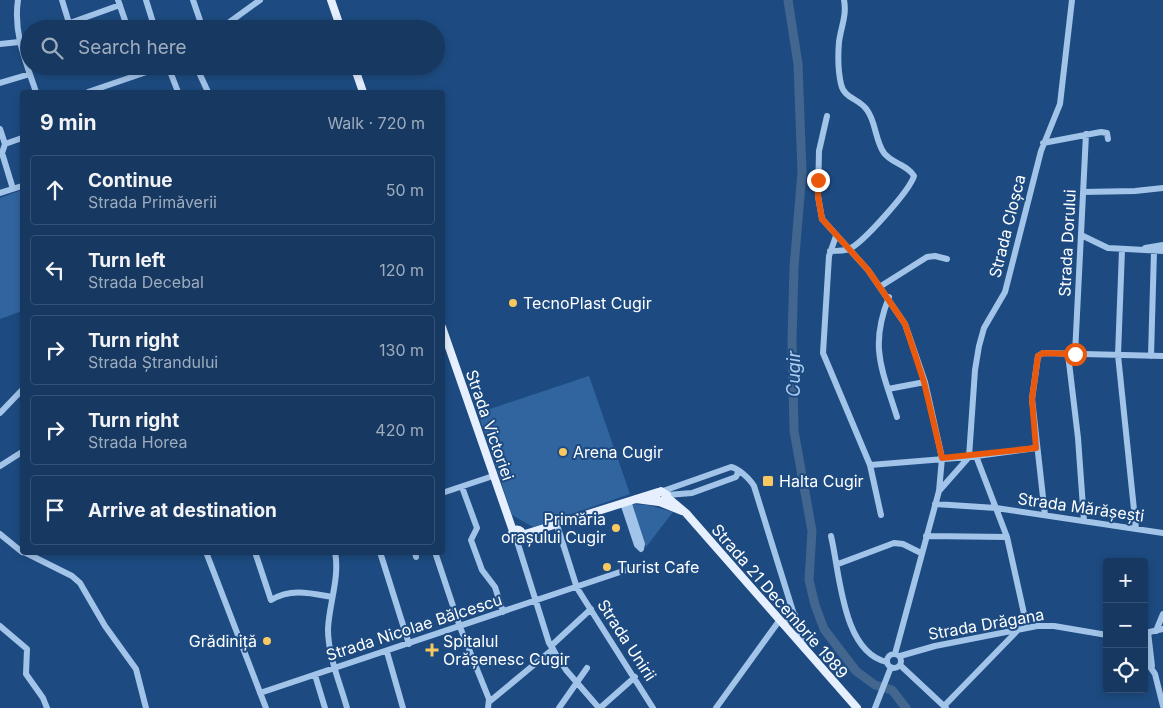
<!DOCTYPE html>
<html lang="en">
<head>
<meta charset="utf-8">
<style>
	body { margin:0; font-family:Inter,sans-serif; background:#1f3f67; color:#f1f3f6 }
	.controls { position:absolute; right:15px; bottom:15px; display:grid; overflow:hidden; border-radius:5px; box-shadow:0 2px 8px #0003 }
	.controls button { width:45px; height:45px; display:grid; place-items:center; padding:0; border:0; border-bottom:1px solid #355276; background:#163861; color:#f1f3f6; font:25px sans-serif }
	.stop { position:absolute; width:15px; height:15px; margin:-11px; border:4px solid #ea580c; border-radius:50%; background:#fff }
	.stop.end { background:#ea580c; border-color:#fff; box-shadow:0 1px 5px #0008 }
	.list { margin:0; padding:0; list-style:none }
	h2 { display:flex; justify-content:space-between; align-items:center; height:65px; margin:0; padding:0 20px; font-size:21px }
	h2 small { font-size:16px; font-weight:400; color:#9eacbd }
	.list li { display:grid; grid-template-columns:32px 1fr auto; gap:15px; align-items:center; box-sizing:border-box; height:70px; margin:0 10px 10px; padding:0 10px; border:1px solid #355276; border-radius:5px }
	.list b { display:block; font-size:19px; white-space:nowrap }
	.list p { margin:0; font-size:16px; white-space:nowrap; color:#9eacbd }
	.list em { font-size:16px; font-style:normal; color:#9eacbd }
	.icon { flex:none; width:28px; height:28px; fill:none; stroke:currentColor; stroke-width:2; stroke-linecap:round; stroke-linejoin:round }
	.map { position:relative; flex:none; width:1163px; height:708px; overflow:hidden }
	.search { position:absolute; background:#163861; box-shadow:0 2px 8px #0003; left:20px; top:20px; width:425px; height:55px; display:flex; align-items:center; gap:12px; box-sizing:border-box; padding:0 18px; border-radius:28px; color:#9eacbd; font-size:19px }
	.panel { position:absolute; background:#163861; box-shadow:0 2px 8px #0003; left:20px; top:90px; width:425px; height:465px; border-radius:5px }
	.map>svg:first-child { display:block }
</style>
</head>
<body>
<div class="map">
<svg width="1163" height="708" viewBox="0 0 1163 708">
	<rect width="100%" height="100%" fill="#1d4b81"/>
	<path fill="#31659f" d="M22,190V311L0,319V198Z
		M589,376L630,494L533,527L512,515L478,413Z
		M630,504L648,505L673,512L646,547Z"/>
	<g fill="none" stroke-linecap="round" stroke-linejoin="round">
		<path stroke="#43668e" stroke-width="9" d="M788,0L798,64L802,172L794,267L792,341L794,431L812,531L809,580L815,605L824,629L856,671L875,685L892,690L906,708"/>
		<path stroke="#a2c4e9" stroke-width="6" d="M18,0C13,33 26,62 36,92
			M62,0L69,23
			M118,0L128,29
			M146,0L155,29
			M193,0L203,29
			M53,29L120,5
			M220,29L260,0
			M0,44L19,42
			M138,66L141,74
			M168,66L178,92
			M196,66L208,92
			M0,83L30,74
			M88,92L164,66
			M827,116L819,151L818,196L822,219L868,270L905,324L925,382L942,458L939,491L895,654
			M0,129L5,144L2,153L13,189
			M1043,143L1101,132L1107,133L1108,139
			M5,144L22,138
			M1083,192L1135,191L1163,188
			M0,193L22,186
			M1081,235L1108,248L1163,251
			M836,236L829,256L823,353L870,465L881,515
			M1145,248L1163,245
			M1122,250L1118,355L1136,529
			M830,251C836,251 844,251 849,249C863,243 910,190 914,176C908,165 891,163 884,153C875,140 876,122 867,110C859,98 844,99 841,84C838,71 838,54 839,42C841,27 847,15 844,0
			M881,286L927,257L935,256L947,259
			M889,297C869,347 882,369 897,417
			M1068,354L1078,438L1084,521
			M1075,354L1086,134
			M1151,356L1154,251
			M888,389L925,382
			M0,413L22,390
			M976,456L1007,537L1027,627
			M870,465L969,457L1036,448
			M0,466L22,452
			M462,487L477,528L471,540L482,570L495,587L503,612
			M663,491L731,467C738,468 750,479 754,486L804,647
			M939,491L969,457L975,370L979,346L984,328L1005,292L1041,151L1060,104L1072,0
			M442,493L493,476
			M667,495L692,493L736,477L738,472
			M623,503L637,545L641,549L642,544L628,501
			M935,504L996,508L1163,533
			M1045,515L1032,399L1038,356L1043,353L1163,356
			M557,525L577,588L653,708
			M0,534L22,552
			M831,536C840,573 842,652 887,662
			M926,536L1007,537
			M517,541L549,643L566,670L599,708
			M24,552L72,576L80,583L105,626L136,669L146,708
			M206,552L266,708
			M255,552L271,600C291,588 310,593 332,597
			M335,552C340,577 329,604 328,629C328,656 340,683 347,708
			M380,552L409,644
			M415,552L416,557
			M435,552L460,627L489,699L488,708
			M838,564L894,543L903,544L921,553
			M783,625L795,615
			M0,626L27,649L26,674L43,698L47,708
			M1156,631L1163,614
			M1148,632L1152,666
			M1145,633L1163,629
			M551,646L591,609
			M387,652L403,708
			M887 661a7 7 0 1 1 14 0a7 7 0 1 1-14 0Z
			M900,656L935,646L1037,626H1054L1107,635
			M1144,658L1155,674L1163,706
			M900,665L946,708
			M315,675L325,708
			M260,693L629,569
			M489,702L553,649
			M944,706L1018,630
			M559,708L587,668
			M600,708L635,677
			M716,708L779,621
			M875,708L891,667"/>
		<path stroke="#e5effe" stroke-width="8" d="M331,0L341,29
			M354,66L363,92
			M442,327L513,531
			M667,497L686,513L857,708
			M636,499L659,502
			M662,502L667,495L661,491L656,495L657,501L682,511
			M511.5 535a5.5 5.5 0 1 1 11 0a5.5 5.5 0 1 1-11 0Z
			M522,535L658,492"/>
	</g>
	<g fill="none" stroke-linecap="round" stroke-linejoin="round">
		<path stroke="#ea580c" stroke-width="6" d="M818,180V196L822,219L868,270L905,324L924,382L942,458L1036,448L1032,399L1038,356L1043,353L1075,354"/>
	</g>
	<g fill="#f9c960" stroke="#1d4b81" stroke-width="2">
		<circle cx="513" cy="303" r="5"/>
		<circle cx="563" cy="452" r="5"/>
		<rect x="762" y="475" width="12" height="12" rx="2.5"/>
		<circle cx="616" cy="528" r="5"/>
		<circle cx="607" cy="567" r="5"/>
		<circle cx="267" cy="641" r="5"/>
		<path d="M429.5 642.5h5v5h5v5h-5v5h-5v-5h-5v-5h5z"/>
	</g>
	<g text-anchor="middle" stroke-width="4" stroke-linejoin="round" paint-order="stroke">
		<g font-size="16" fill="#fff" stroke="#1d4b81">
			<text transform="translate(1007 226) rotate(-76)" y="6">Strada Cloșca</text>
			<text transform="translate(1067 243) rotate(-87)" y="6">Strada Dorului</text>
			<text transform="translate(490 425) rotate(71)" y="6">Strada Victoriei</text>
			<text transform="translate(1081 507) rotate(8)" y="6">Strada Mărășești</text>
			<text transform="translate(780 601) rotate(49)" y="6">Strada 21 Decembrie 1989</text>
			<text transform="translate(986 624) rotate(-10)" y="6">Strada Drăgana</text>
			<text transform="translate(414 627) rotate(-18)" y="6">Strada Nicolae Bălcescu</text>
			<text transform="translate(627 640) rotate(57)" y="6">Strada Unirii</text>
		</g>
		<g font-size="16" fill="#fff" stroke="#1d4b81" text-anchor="start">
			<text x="523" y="309">TecnoPlast Cugir</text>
			<text x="573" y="458">Arena Cugir</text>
			<text x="779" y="487">Halta Cugir</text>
			<text x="606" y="525" text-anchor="end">Primăria<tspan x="606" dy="18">orașului Cugir</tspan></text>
			<text x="617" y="573">Turist Cafe</text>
			<text x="257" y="647" text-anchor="end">Grădiniță</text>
			<text x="443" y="647">Spitalul<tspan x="443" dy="18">Orășenesc Cugir</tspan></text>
		</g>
		<g font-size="18" font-style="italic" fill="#adcef1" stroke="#1d4b81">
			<text transform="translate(794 374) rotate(-90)" y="6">Cugir</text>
		</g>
	</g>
</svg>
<div class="controls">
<button>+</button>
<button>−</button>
<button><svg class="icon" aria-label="locate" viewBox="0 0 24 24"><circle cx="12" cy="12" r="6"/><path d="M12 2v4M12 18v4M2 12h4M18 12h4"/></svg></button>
</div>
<div class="stop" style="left:1075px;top:354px"></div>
<div class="stop end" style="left:818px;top:180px"></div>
<div class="search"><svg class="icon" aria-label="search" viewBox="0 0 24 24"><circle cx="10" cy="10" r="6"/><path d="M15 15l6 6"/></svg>Search here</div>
<section class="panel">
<h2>9 min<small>Walk · 720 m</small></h2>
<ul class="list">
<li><svg class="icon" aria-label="ahead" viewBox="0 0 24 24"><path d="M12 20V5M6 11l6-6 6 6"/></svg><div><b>Continue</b><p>Strada Primăverii</p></div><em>50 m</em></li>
<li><svg class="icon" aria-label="left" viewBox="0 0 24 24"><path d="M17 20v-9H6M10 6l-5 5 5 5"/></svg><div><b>Turn left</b><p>Strada Decebal</p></div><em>120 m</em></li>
<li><svg class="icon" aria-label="right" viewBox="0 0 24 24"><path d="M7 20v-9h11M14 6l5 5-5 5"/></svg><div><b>Turn right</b><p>Strada Ștrandului</p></div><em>130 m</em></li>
<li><svg class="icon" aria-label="right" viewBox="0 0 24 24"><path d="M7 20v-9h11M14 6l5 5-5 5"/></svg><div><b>Turn right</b><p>Strada Horea</p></div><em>420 m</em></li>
<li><svg class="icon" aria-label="arrive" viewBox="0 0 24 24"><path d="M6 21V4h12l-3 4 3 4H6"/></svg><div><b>Arrive at destination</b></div></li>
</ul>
</section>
</div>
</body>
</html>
